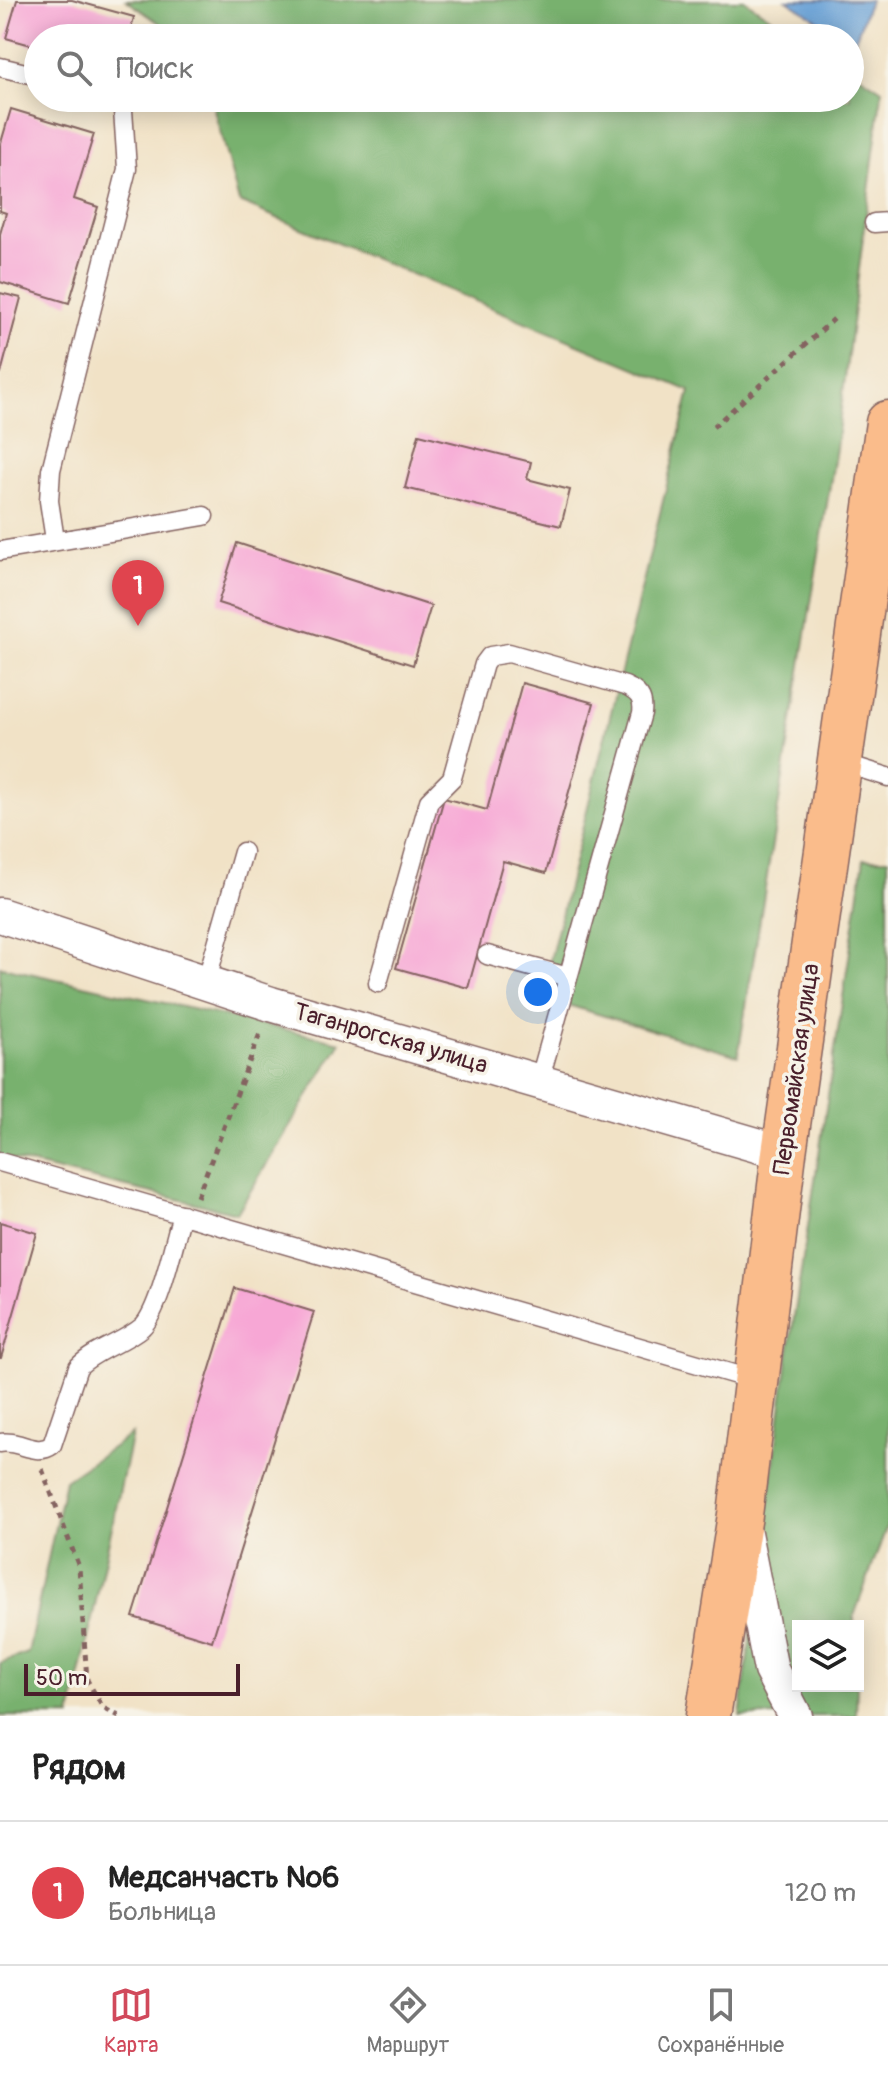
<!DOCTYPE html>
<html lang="ru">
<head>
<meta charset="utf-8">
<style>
	body { margin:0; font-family:Pangolin,sans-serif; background:#f6f6f6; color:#222 }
	.controls { position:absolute; right:24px; bottom:24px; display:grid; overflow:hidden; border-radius:0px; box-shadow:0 4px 20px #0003 }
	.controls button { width:72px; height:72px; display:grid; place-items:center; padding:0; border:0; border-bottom:2px solid #e0e0e0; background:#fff; color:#222; font:40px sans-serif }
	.scale { position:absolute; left:24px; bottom:20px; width:216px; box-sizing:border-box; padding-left:8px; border:4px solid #4a1f2b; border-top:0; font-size:22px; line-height:28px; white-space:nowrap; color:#4a1f2b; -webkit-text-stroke:6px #f7f3e8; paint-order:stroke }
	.you { position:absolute; left:538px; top:992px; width:28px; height:28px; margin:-20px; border:6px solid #fff; border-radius:50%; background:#1a73e8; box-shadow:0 0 0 12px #1a73e833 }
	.badge { display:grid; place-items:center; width:52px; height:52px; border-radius:50%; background:#d1495b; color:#fff; font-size:26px; font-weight:700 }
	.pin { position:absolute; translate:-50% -66px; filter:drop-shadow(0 2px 4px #0008) }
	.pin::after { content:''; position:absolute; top:42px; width:28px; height:24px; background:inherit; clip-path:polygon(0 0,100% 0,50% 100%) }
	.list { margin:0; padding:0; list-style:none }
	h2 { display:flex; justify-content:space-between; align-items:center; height:104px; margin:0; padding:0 32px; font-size:34px }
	h2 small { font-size:26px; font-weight:400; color:#767676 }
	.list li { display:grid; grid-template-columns:52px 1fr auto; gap:24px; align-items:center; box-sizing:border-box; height:144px; padding:0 32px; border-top:2px solid #e0e0e0 }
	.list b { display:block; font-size:30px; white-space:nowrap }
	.list p { margin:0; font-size:26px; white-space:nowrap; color:#767676 }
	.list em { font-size:26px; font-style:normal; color:#767676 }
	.icon { flex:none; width:44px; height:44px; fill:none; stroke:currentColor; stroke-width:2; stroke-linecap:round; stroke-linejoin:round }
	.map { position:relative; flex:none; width:888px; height:1716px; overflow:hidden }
	.search { position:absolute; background:#fff; box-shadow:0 4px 20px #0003; left:24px; right:24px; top:24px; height:88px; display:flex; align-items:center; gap:20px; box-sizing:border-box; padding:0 28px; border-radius:44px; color:#767676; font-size:30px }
	.sheet { height:248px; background:#fff }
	nav { display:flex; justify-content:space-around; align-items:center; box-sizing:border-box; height:112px; border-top:2px solid #e0e0e0; background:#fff; font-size:22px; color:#767676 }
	nav a { display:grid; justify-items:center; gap:4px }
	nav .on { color:#d1495b }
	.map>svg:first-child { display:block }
</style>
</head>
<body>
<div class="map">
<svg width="888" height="1716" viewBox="0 0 888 1716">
	<rect width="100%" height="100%" fill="#f7f3e8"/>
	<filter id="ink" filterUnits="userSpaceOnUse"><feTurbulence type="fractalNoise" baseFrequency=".0125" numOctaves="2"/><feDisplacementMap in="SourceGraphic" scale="16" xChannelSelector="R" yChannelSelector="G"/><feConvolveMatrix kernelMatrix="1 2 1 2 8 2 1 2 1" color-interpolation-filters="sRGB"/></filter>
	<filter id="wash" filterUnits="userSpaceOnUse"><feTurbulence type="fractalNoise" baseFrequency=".006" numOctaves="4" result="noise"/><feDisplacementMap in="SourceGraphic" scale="32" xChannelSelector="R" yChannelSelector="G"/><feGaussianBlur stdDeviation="1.8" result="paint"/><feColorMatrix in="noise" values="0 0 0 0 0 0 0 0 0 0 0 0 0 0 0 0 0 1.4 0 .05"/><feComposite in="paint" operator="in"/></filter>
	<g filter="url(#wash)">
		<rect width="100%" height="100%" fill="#f1e2c6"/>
		<path fill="#78b16e" stroke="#61684c" stroke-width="2" d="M126,0H744L802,38H181Z
			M850,69L882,90L836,448L738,1056L541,997L690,391L239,202L211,98H850Z
			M864,859H888V1523L854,1616V1626H798V1686H857L856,1716H740L789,1350Z
			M0,966L2,967L341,1042L237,1213L0,1157Z
			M132,1434L71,1716H0V1663L28,1653L65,1480Z"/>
		<path fill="#67a0d6" stroke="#586080" stroke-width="2" d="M787,0H870L854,43Z"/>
		<g id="blocks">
			<path fill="#f7a7d5" d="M17,0H72L134,17L129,38H38V47L6,38Z
				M11,109L94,134L74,199L98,207L69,303L0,282V234L6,213L0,211V146Z
				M0,293L21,298L1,373H0Z
				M419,434L531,462L527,479L570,490L561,526L405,488Z
				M237,543L431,606L413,665L218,603Z
				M522,683L594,703L546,873L503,861L468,988L396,968L444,798L487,810Z
				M0,1222L37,1233L1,1358H0Z
				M235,1288L314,1312L212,1641L133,1617Z"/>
		</g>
	</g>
	<g filter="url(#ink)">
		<use href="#blocks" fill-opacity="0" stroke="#846361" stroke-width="2"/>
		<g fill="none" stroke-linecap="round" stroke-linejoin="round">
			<defs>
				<path id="service" d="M0,67L38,76
					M874,223L888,222
					M55,540L49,501L51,470L127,169L123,110L118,98
					M0,551L204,516
					M840,762L888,777
					M487,955L568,977
					M206,982L243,852
					M378,983L429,801L452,778L484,664L490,656L509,653L625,686C638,692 644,698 642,713L539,1082
					M0,1162L757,1381
					M0,1443C18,1439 36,1457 52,1445L78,1367C96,1349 123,1343 142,1327C160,1310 174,1241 182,1214"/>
				<path id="minor" d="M0,915L271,1004L784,1153
					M744,1533L771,1670L795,1716"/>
				<path id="primary" d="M708,1716L740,1515L784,1153L888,423"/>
			</defs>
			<use href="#service" stroke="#846361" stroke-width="21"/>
			<use href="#minor" stroke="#846361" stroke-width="37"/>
			<use href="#primary" stroke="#846361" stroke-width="47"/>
			<path stroke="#846361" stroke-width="5" stroke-dasharray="6 6" stroke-linecap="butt" d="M713,427L834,319
				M197,1197L261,1031
				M42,1469L79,1567L87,1680L103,1708L119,1716"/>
			<use href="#service" stroke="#fff" stroke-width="18"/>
			<use href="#minor" stroke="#fff" stroke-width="34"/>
			<use href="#primary" stroke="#fabc8b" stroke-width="44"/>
		</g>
	</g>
	<g text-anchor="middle" stroke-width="7" stroke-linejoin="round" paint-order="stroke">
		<g font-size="24" fill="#4a1f2b" stroke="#f7f3e8">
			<text transform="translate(391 1038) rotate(16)" y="8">Таганрогская улица</text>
			<text transform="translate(796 1069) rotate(-82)" y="8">Первомайская улица</text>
		</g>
	</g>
</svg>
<div class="controls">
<button><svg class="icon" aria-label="layers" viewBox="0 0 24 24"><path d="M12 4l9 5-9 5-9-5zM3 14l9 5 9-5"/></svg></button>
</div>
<div class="scale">50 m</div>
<div class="you"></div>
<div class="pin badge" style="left:138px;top:626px;background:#e0444e">1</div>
<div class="search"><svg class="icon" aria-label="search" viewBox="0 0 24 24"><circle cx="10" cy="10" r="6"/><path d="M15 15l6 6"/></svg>Поиск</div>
</div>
<section class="sheet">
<h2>Рядом<small></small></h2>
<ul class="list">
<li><span class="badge" style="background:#e0444e">1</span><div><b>Медсанчасть №6</b><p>Больница</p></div><em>120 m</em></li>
</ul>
</section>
<nav>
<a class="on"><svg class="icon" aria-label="map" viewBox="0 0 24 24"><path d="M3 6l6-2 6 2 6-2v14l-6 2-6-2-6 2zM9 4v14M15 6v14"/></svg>Карта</a>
<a><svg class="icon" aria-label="directions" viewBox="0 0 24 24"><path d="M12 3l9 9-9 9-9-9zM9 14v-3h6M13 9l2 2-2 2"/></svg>Маршрут</a>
<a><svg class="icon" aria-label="saved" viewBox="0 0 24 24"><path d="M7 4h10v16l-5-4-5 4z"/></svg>Сохранённые</a>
</nav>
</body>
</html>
